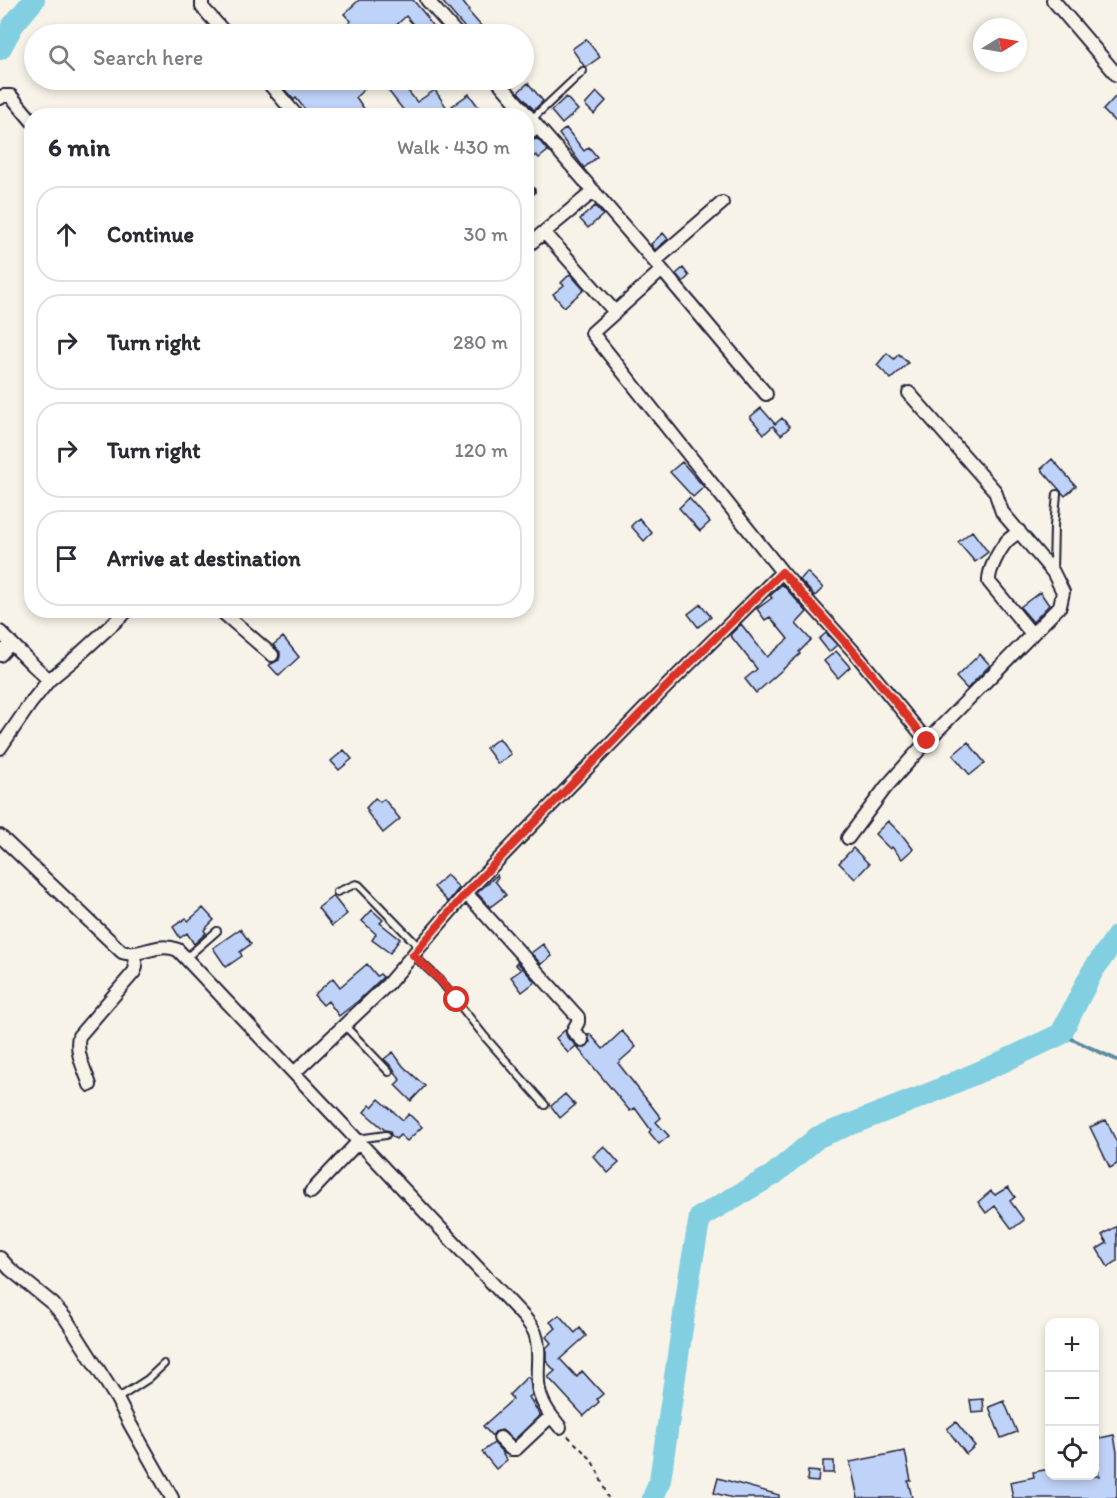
<!DOCTYPE html>
<html lang="en">
<head>
<meta charset="utf-8">
<style>
	body { margin:0; font-family:Itim,sans-serif; background:#f7f7f7; color:#2b2b33 }
	.controls { position:absolute; right:18px; bottom:18px; display:grid; overflow:hidden; border-radius:12px; box-shadow:0 3px 9px #0003 }
	.controls button { width:54px; height:54px; display:grid; place-items:center; padding:0; border:0; border-bottom:2px solid #e1e1e2; background:#fff; color:#2b2b33; font:30px sans-serif }
	.compass { position:absolute; left:973px; top:18px; width:54px; height:54px; border-radius:50%; background:#fff; box-shadow:0 3px 9px #0003; rotate:79deg }
	.stop { position:absolute; width:18px; height:18px; margin:-14px; border:4px solid #d93025; border-radius:50%; background:#fff }
	.stop.end { background:#d93025; border-color:#fff; box-shadow:0 2px 6px #0008 }
	.list { margin:0; padding:0; list-style:none }
	h2 { display:flex; justify-content:space-between; align-items:center; height:78px; margin:0; padding:0 24px; font-size:26px }
	h2 small { font-size:20px; font-weight:400; color:#7c7c81 }
	.list li { display:grid; grid-template-columns:39px 1fr auto; gap:18px; align-items:center; box-sizing:border-box; height:96px; margin:0 12px 12px; padding:0 12px; border:2px solid #e1e1e2; border-radius:24px }
	.list b { display:block; font-size:22px; white-space:nowrap }
	.list em { font-size:20px; font-style:normal; color:#7c7c81 }
	.icon { flex:none; width:33px; height:33px; fill:none; stroke:currentColor; stroke-width:2; stroke-linecap:round; stroke-linejoin:round }
	.map { position:relative; flex:none; width:1117px; height:1498px; overflow:hidden }
	.search { position:absolute; background:#fff; box-shadow:0 3px 9px #0003; left:24px; top:24px; width:510px; height:66px; display:flex; align-items:center; gap:15px; box-sizing:border-box; padding:0 21px; border-radius:33px; color:#7c7c81; font-size:22px }
	.panel { position:absolute; background:#fff; box-shadow:0 3px 9px #0003; left:24px; top:108px; width:510px; height:510px; border-radius:24px }
	.map>svg:first-child { display:block }
</style>
</head>
<body>
<div class="map">
<svg width="1117" height="1498" viewBox="0 0 1117 1498">
	<rect width="100%" height="100%" fill="#f7f3e8"/>
	<filter id="ink" filterUnits="userSpaceOnUse"><feTurbulence type="fractalNoise" baseFrequency=".0167" numOctaves="2"/><feDisplacementMap in="SourceGraphic" scale="12" xChannelSelector="R" yChannelSelector="G"/><feConvolveMatrix kernelMatrix="1 2 1 2 8 2 1 2 1" color-interpolation-filters="sRGB"/></filter>
	<g filter="url(#ink)">
		<g fill="none" stroke-linecap="round" stroke-linejoin="round">
			<path stroke="#5c8a9f" stroke-width="4" d="M1061,1034L1117,1060"/>
			<path stroke="#82cfe1" stroke-width="22" d="M0,49L13,25L34,0
				M653,1498L660,1480L690,1273L700,1217L773,1175L818,1137L926,1095L1000,1063L1061,1034L1092,972L1117,936"/>
		</g>
		<path fill="#bfd2f8" stroke="#22223b" stroke-width="1.5" d="M359,0H413L428,18L427,19L439,34H421L406,16L387,34H338L351,21L344,14Z
			M441,0H461L469,10L468,11L488,34H470Z
			M586,39L600,57L586,67L584,66L572,49Z
			M299,80H374L356,97L369,116H310L296,98L294,100L285,90Z
			M380,80H399L417,102L435,90L449,111L443,116H408Z
			M528,83L543,101L534,110L518,92Z
			M597,92L606,101L594,114L585,105Z
			M469,94L485,116H458L452,106Z
			M1117,95V124L1103,110Z
			M566,97L578,110L562,124L551,111Z
			M566,128L584,151L589,147L597,157L584,168L559,134Z
			M537,138L548,151L539,158L536,155L526,163V144Z
			M595,206L603,215L588,228L580,219Z
			M663,233L668,239L655,250L651,244Z
			M683,268L689,276L683,282L676,274Z
			M570,274L584,290L564,307L553,294L564,285L561,283Z
			M887,353L894,359L899,354L908,363L891,379L877,365Z
			M761,408L775,424L782,418L790,427L781,435L773,426L764,434L750,417Z
			M1052,459L1076,486L1065,496L1041,469Z
			M682,462L704,487L693,497L670,472Z
			M689,498L710,522L700,531L679,508Z
			M639,518L652,533L644,541L631,526Z
			M972,531L988,552L975,562L958,542Z
			M807,572L823,588L815,596L800,580Z
			M782,584L807,612L796,624L811,640L799,652L800,654L756,693L745,679L757,669L730,635L741,624L767,657L788,639L770,617L765,620L757,609L772,598L770,596Z
			M1040,592L1049,605L1033,622L1020,607Z
			M701,604L711,617L698,627L688,614Z
			M826,633L837,645L829,652L819,639Z
			M283,637L299,657L279,676L269,665L279,660L280,656V652L273,645Z
			M836,651L850,667L838,678L824,661Z
			M980,654L990,665L967,689L956,677Z
			M499,738L511,754L498,764L486,748Z
			M968,742L985,763L970,775L953,755Z
			M344,750L352,759L339,770L331,761Z
			M375,798L380,802L384,799L400,819L383,833L367,812L369,811L366,808Z
			M888,821L903,836L913,849L902,859L892,847L890,849L875,834Z
			M853,848L869,864L855,879L839,863Z
			M447,875L459,888L448,902L434,887Z
			M497,875L498,877L495,881L506,895L490,907L477,893Z
			M333,896L347,914L332,926L318,908Z
			M203,908L214,920L204,930L206,933L194,944L187,933L180,938L173,927L186,918L188,921Z
			M372,910L383,920L380,923L400,939L390,953L372,940L376,934L362,921Z
			M240,929L251,944L240,952L242,956L226,967L213,948Z
			M543,944L552,956L541,964L531,953Z
			M517,962L535,982L522,992L511,977L521,970L515,964Z
			M367,964L377,976L380,974L383,977L358,1001L339,1016L328,1001L323,1005L314,995L333,978L340,987Z
			M565,1030L567,1037L579,1048H585L588,1045L590,1042L588,1035L590,1034L603,1049L622,1031L636,1047L618,1063L661,1118L656,1122L669,1136L659,1144L649,1132L651,1130L635,1108L630,1111L576,1046L568,1053L556,1038Z
			M393,1052L403,1066L425,1086L411,1101L395,1085L400,1080L393,1068L384,1059Z
			M565,1094L575,1105L560,1118L551,1106Z
			M379,1099L403,1120L409,1114L422,1127L407,1141L400,1135L396,1139L391,1135L390,1131L385,1130L364,1112L370,1105L372,1107Z
			M1106,1120L1117,1143V1164L1110,1168L1090,1127Z
			M604,1146L619,1163L608,1173L593,1156Z
			M1008,1187L1015,1197L1010,1201L1024,1220L1012,1229L995,1206L986,1213L978,1202L991,1191L995,1195Z
			M1117,1226V1261L1108,1267L1097,1249L1107,1243L1102,1235Z
			M559,1315L575,1333L580,1328L586,1336L560,1359L577,1377L582,1371L603,1394L597,1399L599,1402L584,1416L548,1377L555,1371L546,1361V1348L551,1343L546,1337L556,1328L550,1322Z
			M527,1377L530,1379L532,1395L529,1397L540,1415L514,1440L502,1430L495,1432L492,1436L483,1426L513,1399L509,1395Z
			M983,1399L984,1412L972,1413L970,1400Z
			M1004,1401L1017,1432L1001,1438L989,1407Z
			M956,1422L975,1446L966,1454L947,1429Z
			M1114,1435L1117,1452V1498H1013L1010,1482L1034,1477L1033,1472L1050,1469V1476H1099L1095,1452V1439Z
			M494,1443L504,1454L503,1455L507,1460L496,1469L482,1452Z
			M905,1451L911,1481H908L912,1498H858L850,1462Z
			M823,1461H834V1473H823Z
			M808,1471L819,1472L818,1482L807,1481Z
			M718,1478L779,1495V1498H733L714,1493Z"/>
		<g fill="none" stroke-linecap="round" stroke-linejoin="round">
			<defs>
				<path id="service" d="M532,119L583,71
					M526,186L531,191
					M1053,571L1054,526L1057,494
					M337,892L356,884L359,885L419,947
					M413,955L440,980L485,1037L545,1105
					M186,958L217,931
					M345,1026L389,1072
					M357,1139L386,1135
					M117,1399L148,1379L164,1364"/>
				<path id="minor" d="M202,0V7L226,34
					M427,0L457,34
					M1053,0L1117,75
					M266,80L297,116
					M497,80L662,270L592,333L782,572L855,653L927,741L1060,606L1063,592L1053,572L1002,512L995,491L909,393
					M0,98L3,96H11L32,121
					M526,136L538,127
					M544,232L615,312
					M526,247L594,191
					M655,261L722,203
					M662,270L766,394
					M1019,531C1015,535 1010,538 1007,541C999,550 988,571 989,582L1032,634
					M220,610L272,655
					M0,632L33,665L49,680L72,661L128,610
					M0,655L11,643
					M0,748L30,704L49,680
					M0,836L122,952C141,958 156,941 178,950L294,1073L388,984L466,893L667,686L782,572
					M848,838L886,787L927,741
					M466,893L578,1017V1022L573,1031L582,1040
					M294,1073L524,1317C528,1322 533,1328 535,1333C542,1351 535,1371 539,1390C542,1405 551,1416 560,1427
					M90,1085C85,1070 75,1053 79,1036L134,972L136,967L133,953
					M311,1192L358,1142
					M0,1258L10,1269L53,1304L66,1319L117,1399L130,1424L172,1498
					M500,1438L511,1449H516L551,1416"/>
			</defs>
			<use href="#service" stroke="#22223b" stroke-width="10"/>
			<use href="#minor" stroke="#22223b" stroke-width="16"/>
			<path stroke="#22223b" stroke-width="2" stroke-dasharray="4.5 4.5" stroke-linecap="butt" d="M568,1436L590,1458L597,1470L608,1498"/>
			<use href="#service" stroke="#f7f3e8" stroke-width="6"/>
			<use href="#minor" stroke="#f7f3e8" stroke-width="12"/>
		</g>
	</g>
	<g fill="none" stroke-linecap="round" stroke-linejoin="round" filter="url(#ink)">
		<path stroke="#d93025" stroke-width="8" d="M457,1000L440,980L413,955L466,893L667,686L782,572L855,653L927,741"/>
	</g>
</svg>
<div class="controls">
<button>+</button>
<button>−</button>
<button><svg class="icon" aria-label="locate" viewBox="0 0 24 24"><circle cx="12" cy="12" r="6"/><path d="M12 2v4M12 18v4M2 12h4M18 12h4"/></svg></button>
</div>
<svg class="compass" viewBox="-18 -18 36 36"><path d="M0-13l5 13h-10z" fill="#e53935"/><path d="M0 13l5-13h-10z" fill="#7c7c81"/></svg>
<div class="stop" style="left:457px;top:1000px"></div>
<div class="stop end" style="left:927px;top:741px"></div>
<div class="search"><svg class="icon" aria-label="search" viewBox="0 0 24 24"><circle cx="10" cy="10" r="6"/><path d="M15 15l6 6"/></svg>Search here</div>
<section class="panel">
<h2>6 min<small>Walk · 430 m</small></h2>
<ul class="list">
<li><svg class="icon" aria-label="ahead" viewBox="0 0 24 24"><path d="M12 20V5M6 11l6-6 6 6"/></svg><div><b>Continue</b></div><em>30 m</em></li>
<li><svg class="icon" aria-label="right" viewBox="0 0 24 24"><path d="M7 20v-9h11M14 6l5 5-5 5"/></svg><div><b>Turn right</b></div><em>280 m</em></li>
<li><svg class="icon" aria-label="right" viewBox="0 0 24 24"><path d="M7 20v-9h11M14 6l5 5-5 5"/></svg><div><b>Turn right</b></div><em>120 m</em></li>
<li><svg class="icon" aria-label="arrive" viewBox="0 0 24 24"><path d="M6 21V4h12l-3 4 3 4H6"/></svg><div><b>Arrive at destination</b></div></li>
</ul>
</section>
</div>
</body>
</html>
